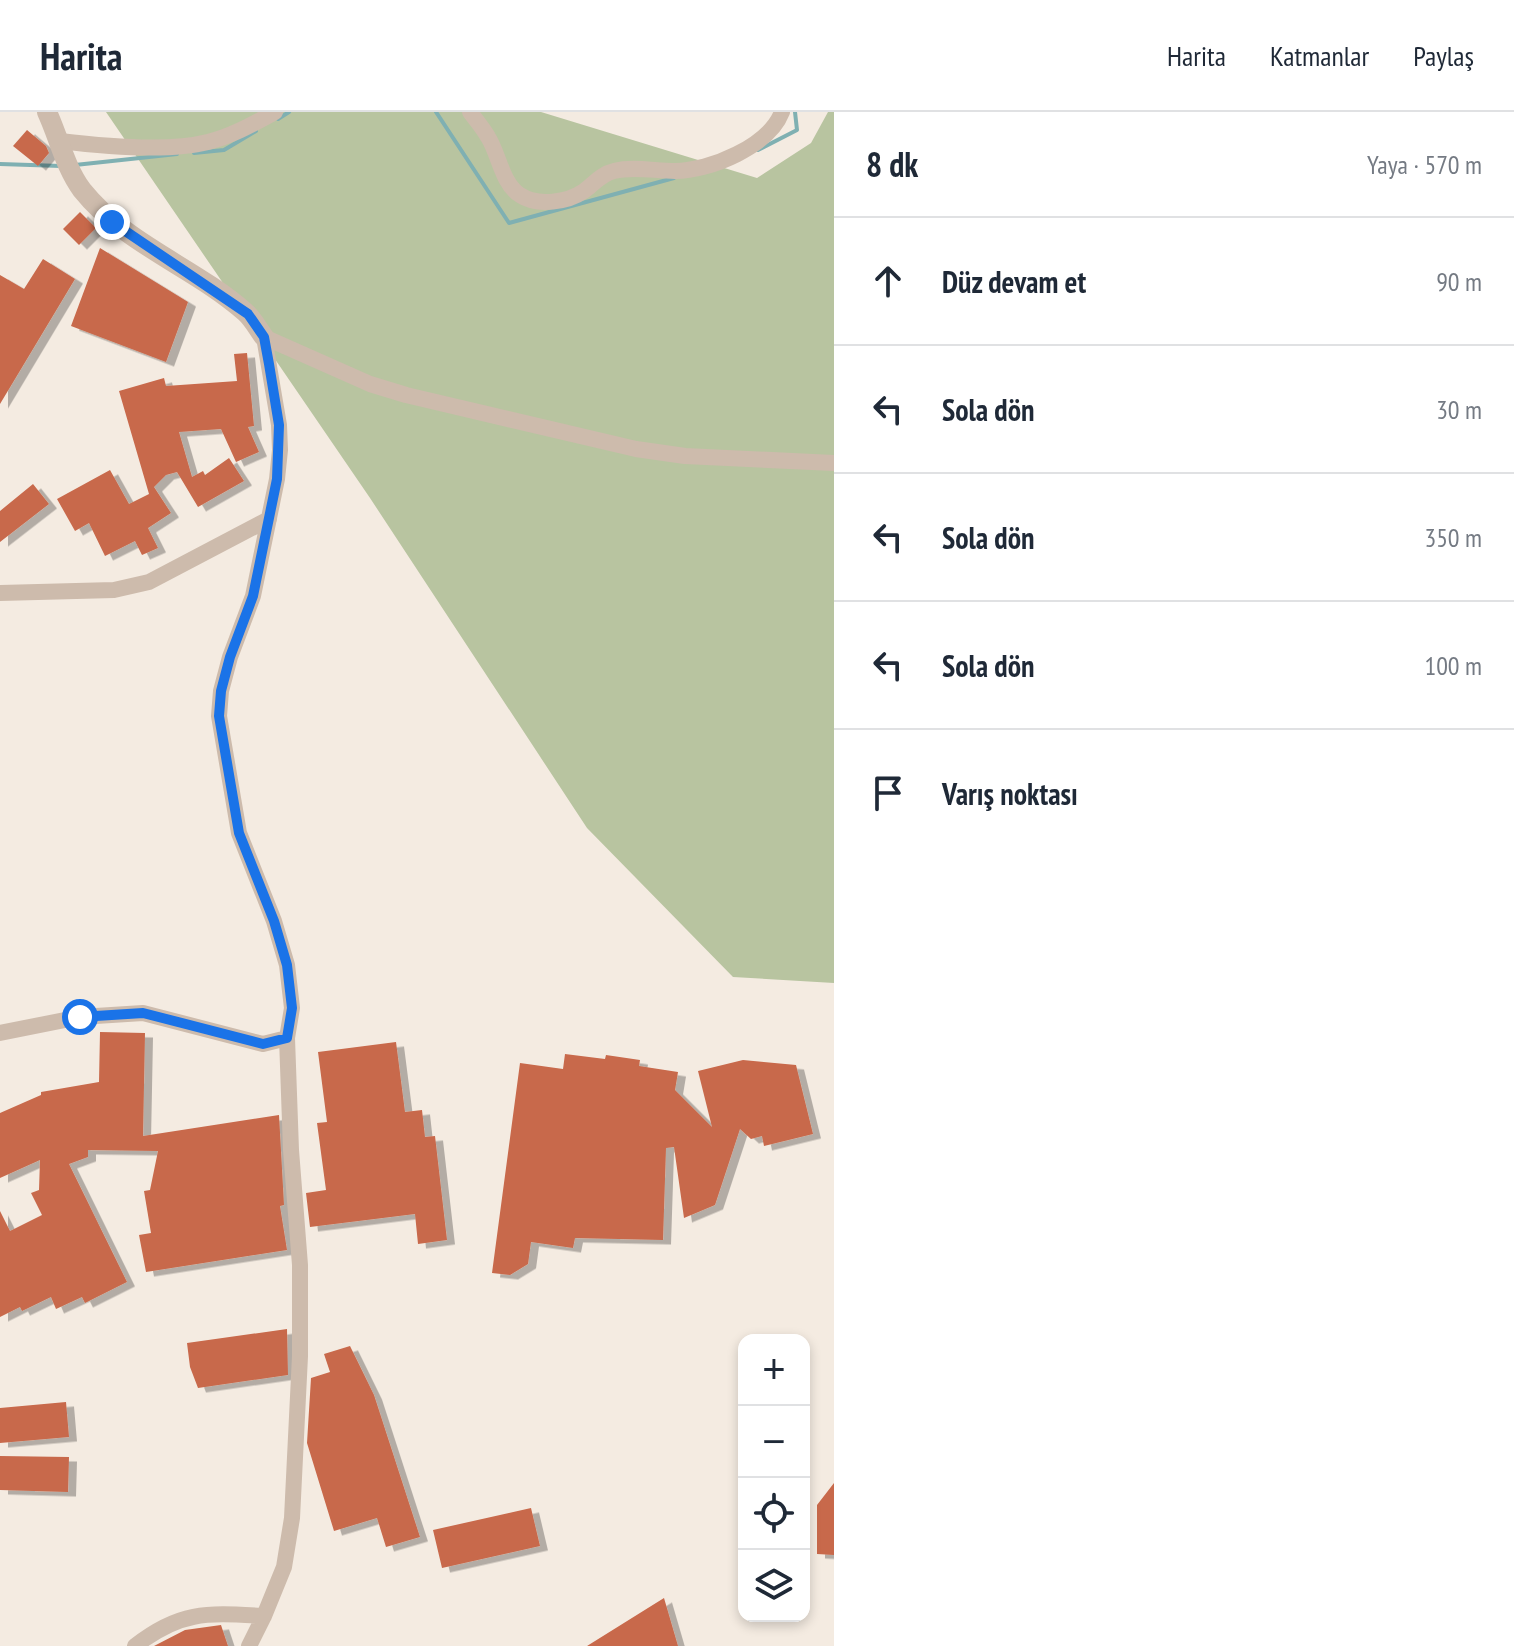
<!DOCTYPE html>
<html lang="tr">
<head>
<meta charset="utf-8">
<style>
	body { margin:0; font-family:"PT Sans Narrow",sans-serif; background:#f6f6f7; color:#1f2937 }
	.controls { position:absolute; right:24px; bottom:24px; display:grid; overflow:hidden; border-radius:16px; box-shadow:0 4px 12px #0003 }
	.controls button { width:72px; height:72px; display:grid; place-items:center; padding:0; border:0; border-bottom:2px solid #e0e1e3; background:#fff; color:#1f2937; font:40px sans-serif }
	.stop { position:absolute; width:24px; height:24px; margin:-18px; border:6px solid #1a73e8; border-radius:50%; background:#fff }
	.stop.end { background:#1a73e8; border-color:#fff; box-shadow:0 2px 8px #0008 }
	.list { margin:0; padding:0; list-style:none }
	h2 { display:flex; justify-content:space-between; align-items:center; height:104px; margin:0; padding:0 32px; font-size:34px }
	h2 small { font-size:26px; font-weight:400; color:#747a83 }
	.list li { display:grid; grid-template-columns:52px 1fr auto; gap:24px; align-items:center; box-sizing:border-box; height:128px; padding:0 32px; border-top:2px solid #e0e1e3 }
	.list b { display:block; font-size:30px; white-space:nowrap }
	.list em { font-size:26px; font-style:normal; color:#747a83 }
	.icon { flex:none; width:44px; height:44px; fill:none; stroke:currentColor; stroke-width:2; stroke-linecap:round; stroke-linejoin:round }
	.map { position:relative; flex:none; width:834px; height:1534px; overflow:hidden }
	header { display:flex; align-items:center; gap:48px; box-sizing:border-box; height:112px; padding:0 40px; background:#fff; border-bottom:2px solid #e0e1e3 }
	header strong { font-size:38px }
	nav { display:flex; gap:44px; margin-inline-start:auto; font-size:28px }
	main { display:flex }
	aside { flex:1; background:#fff }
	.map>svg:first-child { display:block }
</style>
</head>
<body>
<header>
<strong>Harita</strong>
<nav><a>Harita</a><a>Katmanlar</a><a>Paylaş</a></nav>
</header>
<main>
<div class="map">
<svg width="834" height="1534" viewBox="0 0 834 1534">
	<defs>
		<filter id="shadow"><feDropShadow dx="8" dy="4.5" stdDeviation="0" flood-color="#0004"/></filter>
	</defs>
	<rect width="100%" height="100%" fill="#f4ebe1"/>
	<path fill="#b8c4a0" d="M106,0H541L757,66L811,31L828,0H834V871L733,865L587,716L370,386Z"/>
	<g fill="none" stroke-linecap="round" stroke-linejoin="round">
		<path stroke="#7fb0b2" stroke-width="4" d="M436,0L509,111L674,66
			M278,7L289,0
			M758,38L797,18L795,0
			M194,41L224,38L256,19
			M0,52L61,54
			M75,53L177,42"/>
	</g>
	<path fill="#c8694b" filter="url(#shadow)" d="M27,18L46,34L49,41L38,54L13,34Z
		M80,100L96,116L79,133L63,117Z
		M100,136L188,190L166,250L71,214Z
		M43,147L75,167L0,292V163L24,177Z
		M247,241L254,314L248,315L259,340L236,350L221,317L179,320L192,365L203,359L205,363L229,346L244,369L198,395L177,360L166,363L154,375L171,401L148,416L158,436L142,443L135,429L105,444L89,411L75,419L57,387L110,358L129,392L149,382L119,279L164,266L166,274L237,269L234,242Z
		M33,372L49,392L0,430V399Z
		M100,920L145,921L143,1024L279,1003L284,1093L280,1094L287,1138L146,1160L139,1123L151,1121L144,1079L150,1078L158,1039L88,1038V1045L69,1052L127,1170L85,1191L82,1185L56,1197L51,1185L22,1199L20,1195L0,1205V1099L10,1119L42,1103L31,1081L39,1078L40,1048L0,1066V1001L41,983V980L99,970Z
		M396,930L405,1000L422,998L425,1025L435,1024L447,1128L418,1132L415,1102L310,1115L306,1081L326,1078L317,1011L327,1010L318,940Z
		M565,942L605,947L606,943L640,948L639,954L678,960L675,978L712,1015L698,959L743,948L796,953L813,1022L764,1034L762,1024L751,1027L740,1017L715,1093L684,1106L674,1035L666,1036L663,1128L575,1126L573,1136L531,1130L528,1152L510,1163L492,1161L520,951L563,957Z
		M287,1217L288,1263L198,1276L190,1255L187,1231Z
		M350,1234L374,1283L420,1425L386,1435L377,1406L334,1419L307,1331L311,1266L330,1260L324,1242Z
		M66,1290L69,1325L0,1331V1296Z
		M0,1344L69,1345L68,1380L0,1378Z
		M834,1371V1443L817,1442V1393Z
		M531,1396L540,1434L442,1456L433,1418Z
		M664,1486L678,1534H587Z
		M221,1513L228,1534H154L185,1518Z"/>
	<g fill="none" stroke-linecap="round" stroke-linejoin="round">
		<path stroke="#cdbbac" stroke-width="16" d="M470,0C476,8 483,16 488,25C499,42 502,72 520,83C538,95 568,90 584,79C594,72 601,62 614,59C633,54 655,59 675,59C710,59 769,34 782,0
			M60,29C101,34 169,40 208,30C232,24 253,12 275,0
			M264,225L370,272L406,283L636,337L685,344L834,351
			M0,481L114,478L149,470L269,407
			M0,921L80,905L143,901L263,932L287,926
			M135,1534C181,1498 208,1501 264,1504
			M249,1534L264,1504L284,1455L292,1406L300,1244V1153L291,1038L287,926L292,896L287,853L274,809L239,721L219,604L221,579L230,545L253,484L277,367L280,338L279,313L264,225"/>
		<path stroke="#cdbbac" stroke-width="20" d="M47,0C59,26 65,55 82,78C126,133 194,155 245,200C253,207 258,217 264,225"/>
	</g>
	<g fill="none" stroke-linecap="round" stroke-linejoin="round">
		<path stroke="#1a73e8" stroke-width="10" d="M80,905L143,901L263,932L287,926L292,896L287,853L274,809L239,721L219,604L221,579L230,545L253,484L277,367L279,313L269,252L264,225L248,202L112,110"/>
	</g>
</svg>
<div class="controls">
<button>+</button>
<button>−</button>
<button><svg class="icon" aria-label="locate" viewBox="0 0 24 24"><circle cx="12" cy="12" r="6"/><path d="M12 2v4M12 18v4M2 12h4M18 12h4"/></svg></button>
<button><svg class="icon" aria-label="layers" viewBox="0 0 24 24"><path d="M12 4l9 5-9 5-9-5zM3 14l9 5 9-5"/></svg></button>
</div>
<div class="stop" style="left:80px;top:905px"></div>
<div class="stop end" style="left:112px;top:110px"></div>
</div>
<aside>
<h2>8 dk<small>Yaya · 570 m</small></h2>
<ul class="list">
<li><svg class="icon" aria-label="ahead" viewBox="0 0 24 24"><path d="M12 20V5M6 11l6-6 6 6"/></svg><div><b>Düz devam et</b></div><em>90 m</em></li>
<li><svg class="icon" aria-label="left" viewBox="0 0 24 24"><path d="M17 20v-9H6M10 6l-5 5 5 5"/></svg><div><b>Sola dön</b></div><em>30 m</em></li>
<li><svg class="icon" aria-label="left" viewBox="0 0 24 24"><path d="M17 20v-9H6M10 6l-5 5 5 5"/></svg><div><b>Sola dön</b></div><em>350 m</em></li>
<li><svg class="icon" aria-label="left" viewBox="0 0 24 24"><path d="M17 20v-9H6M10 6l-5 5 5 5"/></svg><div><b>Sola dön</b></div><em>100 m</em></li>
<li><svg class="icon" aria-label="arrive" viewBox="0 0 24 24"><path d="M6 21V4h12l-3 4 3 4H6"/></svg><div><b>Varış noktası</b></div></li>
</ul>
</aside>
</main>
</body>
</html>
